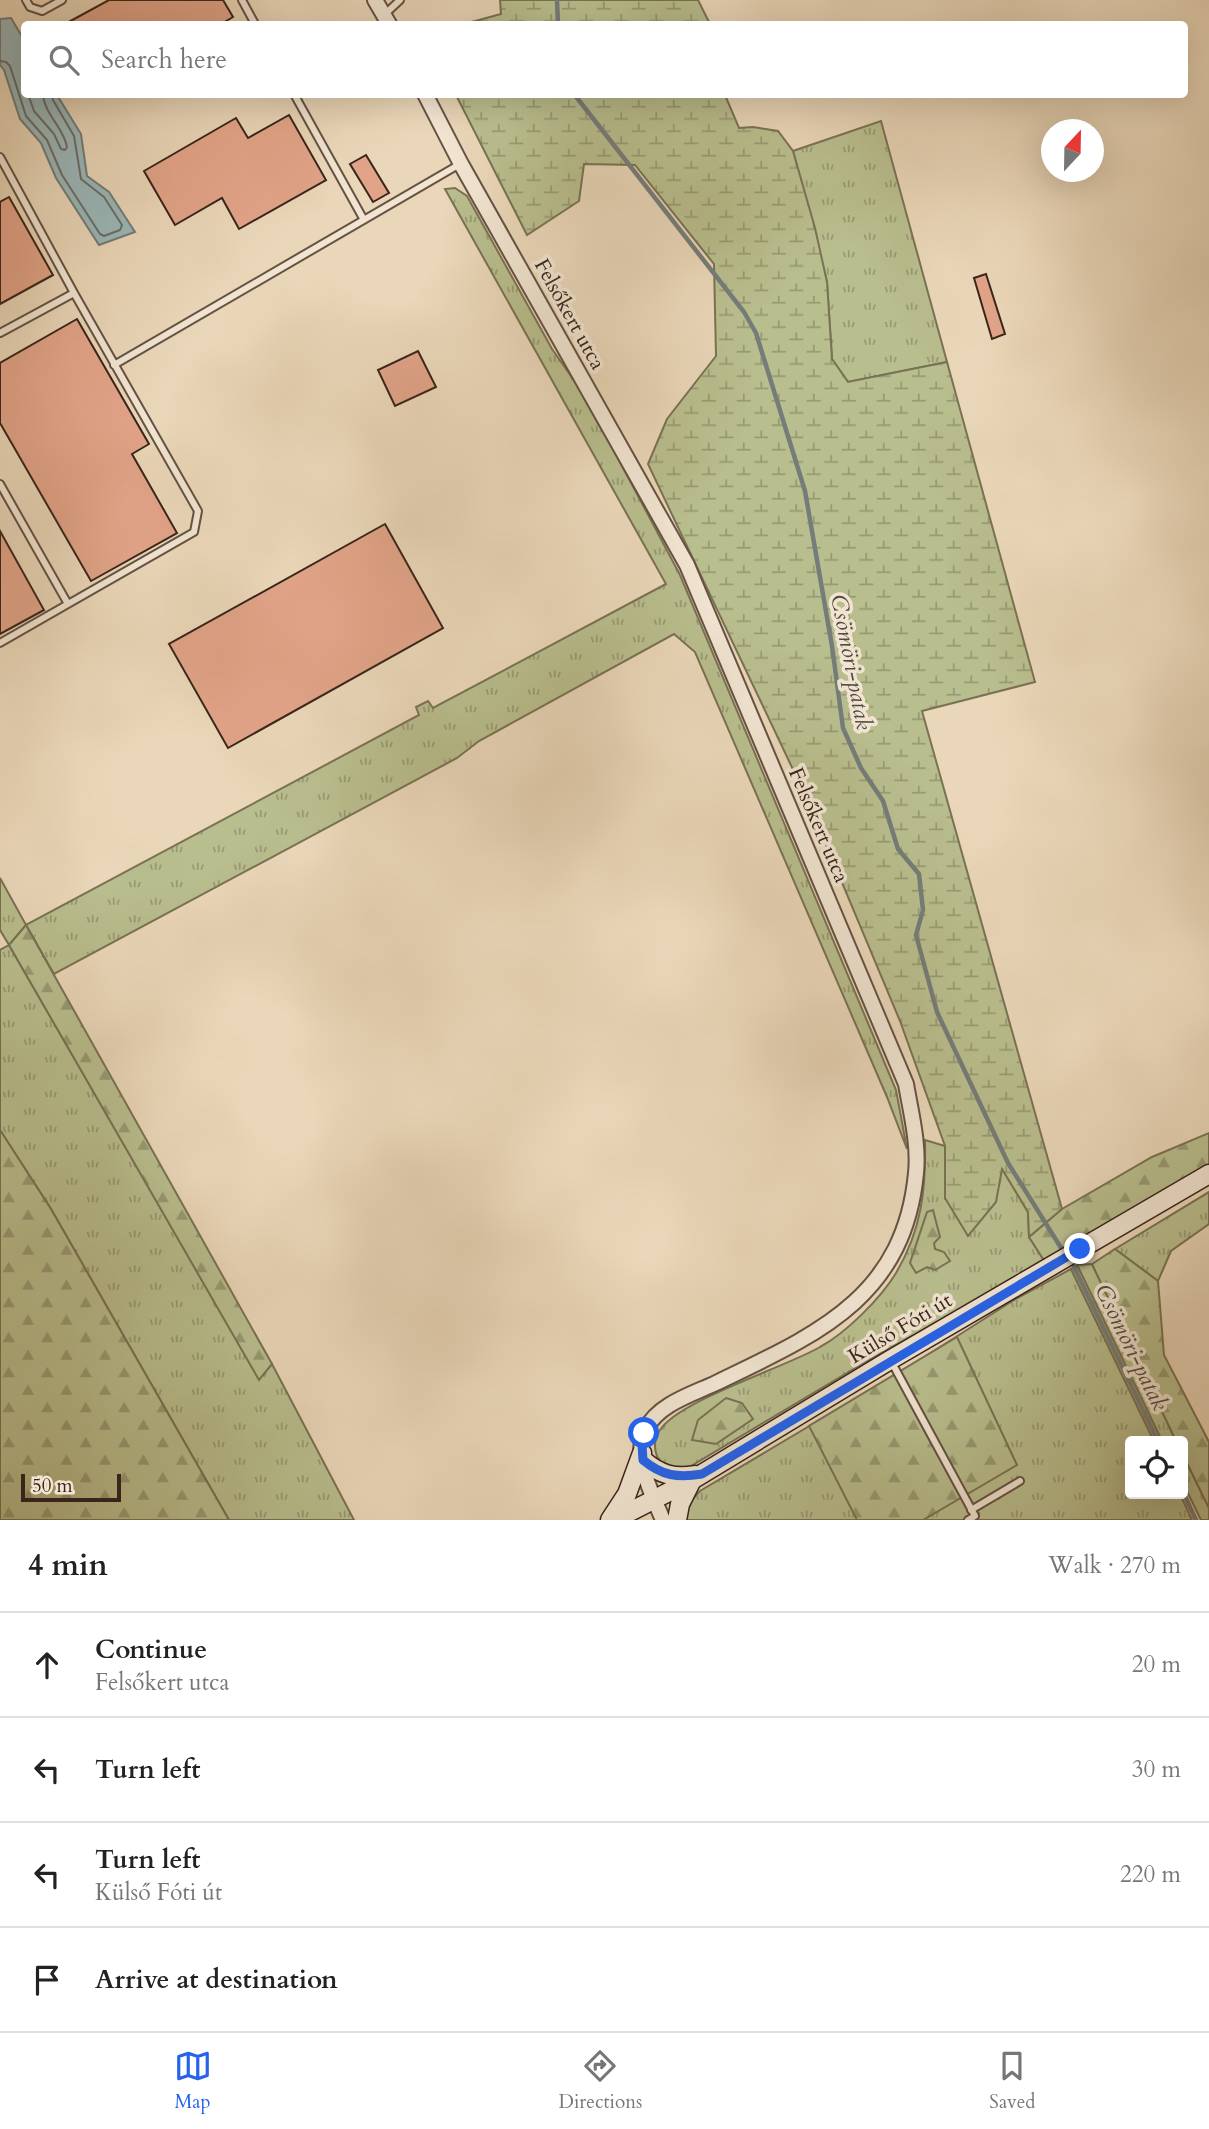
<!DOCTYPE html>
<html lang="en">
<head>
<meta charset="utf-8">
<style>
	body { margin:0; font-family:Cardo,serif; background:#f2f2f2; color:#222 }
	.controls { position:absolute; right:21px; bottom:21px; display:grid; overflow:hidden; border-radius:7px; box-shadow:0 7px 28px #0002 }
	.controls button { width:63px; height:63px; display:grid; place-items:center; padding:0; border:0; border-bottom:2px solid #e0e0e0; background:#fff; color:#222; font:35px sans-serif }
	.compass { position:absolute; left:1041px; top:119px; width:63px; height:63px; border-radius:50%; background:#fff; box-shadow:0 7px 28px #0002; rotate:22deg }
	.scale { position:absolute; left:21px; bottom:18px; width:100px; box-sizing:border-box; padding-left:7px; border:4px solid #39251a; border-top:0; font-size:19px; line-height:24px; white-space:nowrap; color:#39251a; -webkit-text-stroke:5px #f1e5d2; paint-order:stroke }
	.stop { position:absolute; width:21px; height:21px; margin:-16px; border:5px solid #2563eb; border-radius:50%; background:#fff }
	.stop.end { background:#2563eb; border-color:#fff; box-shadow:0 2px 7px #0008 }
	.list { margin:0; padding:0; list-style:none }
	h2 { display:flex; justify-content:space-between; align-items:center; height:91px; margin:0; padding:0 28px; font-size:30px }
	h2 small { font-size:23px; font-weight:400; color:#767676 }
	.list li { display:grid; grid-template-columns:46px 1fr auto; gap:21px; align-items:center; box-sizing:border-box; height:105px; padding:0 28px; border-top:2px solid #e0e0e0 }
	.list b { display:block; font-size:26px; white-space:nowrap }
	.list p { margin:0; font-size:23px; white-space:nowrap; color:#767676 }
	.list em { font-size:23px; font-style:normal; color:#767676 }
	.icon { flex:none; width:38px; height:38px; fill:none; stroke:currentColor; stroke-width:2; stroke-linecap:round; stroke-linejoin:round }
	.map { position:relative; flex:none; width:1209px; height:1520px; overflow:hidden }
	.search { position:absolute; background:#fff; box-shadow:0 7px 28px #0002; left:21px; right:21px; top:21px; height:77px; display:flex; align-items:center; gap:18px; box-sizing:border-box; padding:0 24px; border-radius:7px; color:#767676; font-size:26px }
	.sheet { height:511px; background:#fff }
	nav { display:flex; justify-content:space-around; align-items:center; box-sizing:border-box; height:98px; border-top:2px solid #e0e0e0; background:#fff; font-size:19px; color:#767676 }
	nav a { display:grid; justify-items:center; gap:4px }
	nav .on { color:#2563eb }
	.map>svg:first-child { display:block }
</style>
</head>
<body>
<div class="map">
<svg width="1209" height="1520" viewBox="0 0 1209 1520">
	<defs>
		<pattern id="grass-tufts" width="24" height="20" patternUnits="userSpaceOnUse" patternTransform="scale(1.75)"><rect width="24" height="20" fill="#b9be8e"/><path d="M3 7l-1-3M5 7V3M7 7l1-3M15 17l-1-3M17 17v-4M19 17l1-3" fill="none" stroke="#979a73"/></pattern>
		<pattern id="forest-firs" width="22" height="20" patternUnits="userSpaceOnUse" patternTransform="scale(1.75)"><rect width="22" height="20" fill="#b9be8e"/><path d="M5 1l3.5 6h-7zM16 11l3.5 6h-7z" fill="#979a73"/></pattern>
		<pattern id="wetland-marsh" width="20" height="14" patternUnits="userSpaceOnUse" patternTransform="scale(1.75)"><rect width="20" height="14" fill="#b9be8e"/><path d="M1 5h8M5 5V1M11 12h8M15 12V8" fill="none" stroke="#979a73"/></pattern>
	</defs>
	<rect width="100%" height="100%" fill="#ead7b9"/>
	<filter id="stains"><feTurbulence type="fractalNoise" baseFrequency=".00286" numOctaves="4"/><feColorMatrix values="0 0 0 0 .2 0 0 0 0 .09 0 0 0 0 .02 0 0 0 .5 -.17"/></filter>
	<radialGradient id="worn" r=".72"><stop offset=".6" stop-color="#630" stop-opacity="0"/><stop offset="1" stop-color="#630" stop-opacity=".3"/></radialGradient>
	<path fill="url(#grass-tufts)" stroke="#797254" stroke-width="2" d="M881,121L947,362L848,382L832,359L827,282L793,151Z
		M455,188L467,196L552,349L585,396L680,575L896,1090L907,1149L887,1097L695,652L674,634L479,741L457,758L54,974L26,925L9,945L259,1379L272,1364L354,1520H229L51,1209L0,1130V950L9,945L0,930V878L26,925L419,715L416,707L428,701L433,708L666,584L445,189Z
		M925,1140L945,1146V1198L1002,1168L1028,1212L1029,1237L1045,1262L867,1361L691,1466L681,1470L661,1464C654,1453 652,1442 660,1430C679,1400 784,1368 820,1347C846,1333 881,1298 896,1273C922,1229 926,1189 925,1140Z
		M1209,1192V1224L1171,1251L1158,1281L1115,1249Z
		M1092,1264L1176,1441H1162L1077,1265Z
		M1071,1269L1154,1441H1130V1494H1180L1192,1520H683L688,1504L700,1491L907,1368L1014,1300Z
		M1183,1455L1209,1508V1520H1201L1183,1483Z"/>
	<path fill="url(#forest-firs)" stroke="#797254" stroke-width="2" d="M26,925L272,1364L259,1380L9,945Z
		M0,1130L51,1209L229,1520H0Z
		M1209,1133V1168L1045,1262L1029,1237L1062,1209L1152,1157Z
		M933,1210L940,1237L934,1243L935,1249L944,1252L950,1261L935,1270L927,1267L916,1273L910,1263L927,1212Z
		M1115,1249L1158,1281L1164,1355L1209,1442V1508L1183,1455V1441H1176L1092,1264Z
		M957,1337L1017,1465L923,1520H857L809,1426Z
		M726,1398L742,1403L753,1419L716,1444L692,1440L698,1420Z"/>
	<path fill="url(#wetland-marsh)" stroke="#797254" stroke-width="2" d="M500,0H698L710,24H464L501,14Z
		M456,95H725L739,128L753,127L778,131L793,151L815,228L827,282L832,359L848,382L947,362L1035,682L922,711L1062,1209L1029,1237L1028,1212L1002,1169L996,1202L968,1236L945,1198V1146L900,1021L807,799L648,464L667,419L716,356L714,264L635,165L584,164L579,201L527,235Z
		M1077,1265L1162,1441H1154L1071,1269Z"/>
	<path fill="#9bb7b9" stroke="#747d79" stroke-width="2" d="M11,18L24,40V94L57,95L81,134L87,176L109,192L135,232L99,245L56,178L41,143L20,119L4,70L0,65V19Z"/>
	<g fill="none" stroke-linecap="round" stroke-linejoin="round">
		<path stroke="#6a6e6a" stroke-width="2" d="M0,61L6,62L10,66L26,116L47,140L62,175L100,234L104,236L120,230L122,225L104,197L81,179L74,136L53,100L52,94
			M28,94L34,111L54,134L61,149L65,150L67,147C64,128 44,114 43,94"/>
		<path stroke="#747d79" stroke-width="4.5" d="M557,0L558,24
			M574,94L744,312L756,333L805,491L832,646L843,728L861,768L883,801L898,849L919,874L923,910L916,935L937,1012L1008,1163L1063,1251
			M1074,1267L1158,1441
			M1183,1492L1196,1520"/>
	</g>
	<path fill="#e2a489" stroke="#39251a" stroke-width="2" d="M109,0H223L233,17L221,24H65Z
		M289,115L326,180L239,229L222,198L175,225L144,171L236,118L248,138Z
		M366,155L389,193L373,202L350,164Z
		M9,197L53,275L0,304V202Z
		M986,274L1005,334L992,339L974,278Z
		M77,319L149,444L132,454L177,533L91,581L0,423V363Z
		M418,351L436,387L395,406L378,370Z
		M385,524L443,628L228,748L169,644Z
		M0,531L44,610L0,634Z"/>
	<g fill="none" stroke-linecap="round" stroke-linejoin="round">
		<defs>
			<path id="service" d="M26,0L30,7L42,11L62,0
				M242,0L255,24
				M384,15L400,0
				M294,94L364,220
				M0,157L74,293
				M0,333L74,293L198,511L194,532L68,604L0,484
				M114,365L460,164
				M0,643L68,604
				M891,1361L975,1516L968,1520
				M971,1510L1020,1481"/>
			<path id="tertiary" d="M375,0L389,24
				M425,94L461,164L687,565L906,1084C911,1113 919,1144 916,1173C904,1299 815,1335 716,1383C693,1394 658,1404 646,1429C632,1457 652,1494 663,1520"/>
			<path id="secondary" d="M643,1460C659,1474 674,1479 695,1475
				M610,1520L627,1494L642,1453
				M614,1520L692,1480L890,1360L1209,1174
				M677,1520L680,1504L692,1480"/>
		</defs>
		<use href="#service" stroke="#655242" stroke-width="10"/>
		<use href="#tertiary" stroke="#655242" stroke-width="18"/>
		<use href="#secondary" stroke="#39251a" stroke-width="21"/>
		<use href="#service" stroke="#f1e5d2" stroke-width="6"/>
		<use href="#tertiary" stroke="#f1e5d2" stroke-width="14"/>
		<use href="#secondary" stroke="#f1e5d2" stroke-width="18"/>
	</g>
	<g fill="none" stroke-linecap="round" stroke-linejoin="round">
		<path stroke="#2563eb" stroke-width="9" d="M644,1433L642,1445L643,1460C662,1476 678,1478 702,1474L1080,1249"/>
	</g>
	<g text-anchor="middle" stroke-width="7" stroke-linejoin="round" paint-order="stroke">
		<g font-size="21" fill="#39251a" stroke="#f1e5d2">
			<text transform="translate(570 314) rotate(61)" y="7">Felsőkert utca</text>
			<text transform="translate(819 825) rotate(67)" y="7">Felsőkert utca</text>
			<text transform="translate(900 1328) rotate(-31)" y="7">Külső Fóti út</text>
		</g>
		<g font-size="23" font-style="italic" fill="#524a42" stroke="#f1e5d2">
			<text transform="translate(852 662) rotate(79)" y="8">Csömöri-patak</text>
			<text transform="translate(1132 1347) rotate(64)" y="8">Csömöri-patak</text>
		</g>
	</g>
	<rect width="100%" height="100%" filter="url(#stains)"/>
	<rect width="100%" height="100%" fill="url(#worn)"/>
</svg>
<div class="controls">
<button><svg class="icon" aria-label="locate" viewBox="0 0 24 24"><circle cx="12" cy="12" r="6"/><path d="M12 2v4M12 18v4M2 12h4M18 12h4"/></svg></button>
</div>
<svg class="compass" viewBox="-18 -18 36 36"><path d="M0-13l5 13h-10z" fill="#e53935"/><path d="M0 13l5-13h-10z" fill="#767676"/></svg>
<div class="scale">50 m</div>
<div class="stop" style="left:644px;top:1433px"></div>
<div class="stop end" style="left:1080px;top:1249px"></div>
<div class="search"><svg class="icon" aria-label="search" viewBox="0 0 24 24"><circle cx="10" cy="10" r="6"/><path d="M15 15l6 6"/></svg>Search here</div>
</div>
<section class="sheet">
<h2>4 min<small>Walk · 270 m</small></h2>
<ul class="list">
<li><svg class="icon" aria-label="ahead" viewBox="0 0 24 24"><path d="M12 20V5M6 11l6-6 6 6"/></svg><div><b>Continue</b><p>Felsőkert utca</p></div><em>20 m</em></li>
<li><svg class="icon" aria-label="left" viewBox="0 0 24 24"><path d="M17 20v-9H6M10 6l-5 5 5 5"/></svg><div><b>Turn left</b></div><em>30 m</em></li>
<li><svg class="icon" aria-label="left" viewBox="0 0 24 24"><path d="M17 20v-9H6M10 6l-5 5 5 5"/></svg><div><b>Turn left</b><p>Külső Fóti út</p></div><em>220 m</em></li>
<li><svg class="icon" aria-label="arrive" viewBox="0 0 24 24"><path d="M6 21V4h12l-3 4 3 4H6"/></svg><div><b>Arrive at destination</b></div></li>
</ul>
</section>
<nav>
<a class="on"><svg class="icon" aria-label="map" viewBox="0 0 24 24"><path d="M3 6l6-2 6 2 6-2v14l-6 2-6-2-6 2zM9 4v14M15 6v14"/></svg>Map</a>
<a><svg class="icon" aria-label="directions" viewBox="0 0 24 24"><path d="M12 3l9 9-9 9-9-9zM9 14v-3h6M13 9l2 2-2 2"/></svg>Directions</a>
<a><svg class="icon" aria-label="saved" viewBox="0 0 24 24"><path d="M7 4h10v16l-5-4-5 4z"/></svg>Saved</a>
</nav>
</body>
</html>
